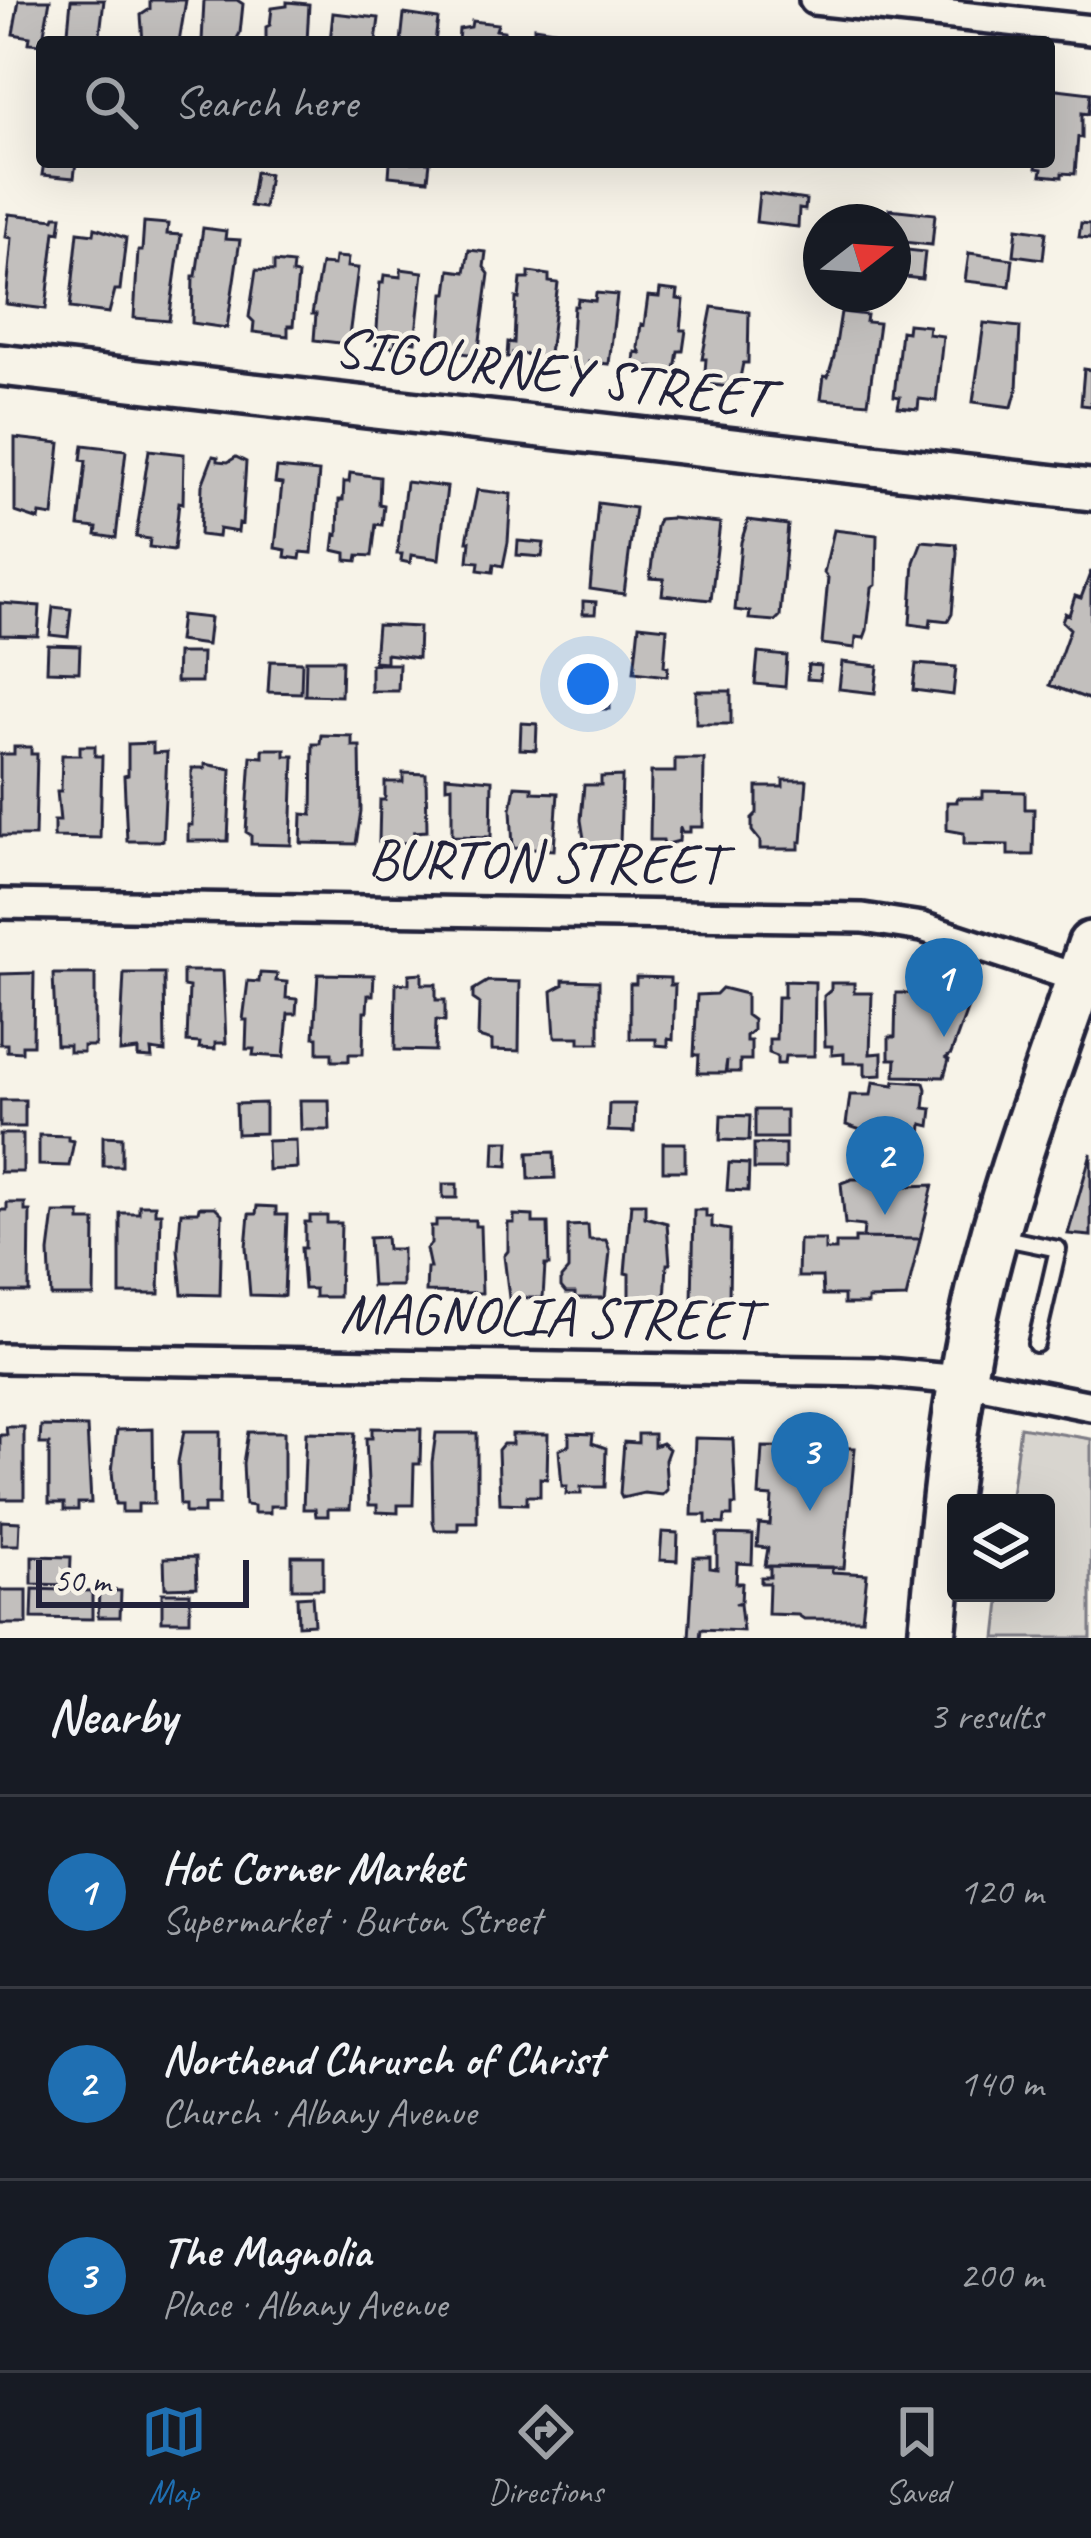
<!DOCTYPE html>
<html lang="en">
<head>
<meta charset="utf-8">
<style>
	body { margin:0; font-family:Caveat,sans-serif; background:#20242c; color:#f1f3f6 }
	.controls { position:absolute; right:36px; bottom:36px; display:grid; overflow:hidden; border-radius:12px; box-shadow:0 12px 48px #0002 }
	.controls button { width:108px; height:108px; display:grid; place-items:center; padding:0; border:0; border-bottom:3px solid #363941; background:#171b24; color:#f1f3f6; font:60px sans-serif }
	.compass { position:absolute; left:803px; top:204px; width:108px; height:108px; border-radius:50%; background:#171b24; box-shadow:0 12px 48px #0002; rotate:73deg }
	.scale { position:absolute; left:36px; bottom:30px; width:213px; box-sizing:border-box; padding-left:12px; border:6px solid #22223b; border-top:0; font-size:33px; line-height:42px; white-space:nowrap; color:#22223b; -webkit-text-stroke:9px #f7f3e8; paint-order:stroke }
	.you { position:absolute; left:588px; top:684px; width:42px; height:42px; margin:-30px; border:9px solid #fff; border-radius:50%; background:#1a73e8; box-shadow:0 0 0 18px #1a73e833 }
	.badge { display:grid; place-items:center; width:78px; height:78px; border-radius:50%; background:#1f6fb2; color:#fff; font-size:39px; font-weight:700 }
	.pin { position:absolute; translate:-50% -99px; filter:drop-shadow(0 3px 6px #0008) }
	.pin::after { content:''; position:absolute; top:63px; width:42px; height:36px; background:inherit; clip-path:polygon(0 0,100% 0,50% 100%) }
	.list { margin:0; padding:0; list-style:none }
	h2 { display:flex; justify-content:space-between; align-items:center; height:156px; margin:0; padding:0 48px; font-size:51px }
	h2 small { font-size:39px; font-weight:400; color:#9ea1a6 }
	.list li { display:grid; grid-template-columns:78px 1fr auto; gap:36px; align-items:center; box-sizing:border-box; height:192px; padding:0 48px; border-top:3px solid #363941 }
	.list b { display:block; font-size:45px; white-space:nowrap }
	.list p { margin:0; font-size:39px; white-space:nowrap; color:#9ea1a6 }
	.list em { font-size:39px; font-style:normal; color:#9ea1a6 }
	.icon { flex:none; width:66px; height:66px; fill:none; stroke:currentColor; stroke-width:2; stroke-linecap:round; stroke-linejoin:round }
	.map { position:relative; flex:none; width:1091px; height:1638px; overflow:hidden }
	.search { position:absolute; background:#171b24; box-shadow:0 12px 48px #0002; left:36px; right:36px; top:36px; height:132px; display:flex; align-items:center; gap:30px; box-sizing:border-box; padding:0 42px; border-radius:12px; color:#9ea1a6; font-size:45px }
	.sheet { height:732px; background:#171b24 }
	nav { display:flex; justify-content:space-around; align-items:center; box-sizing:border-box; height:168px; border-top:3px solid #363941; background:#171b24; font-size:33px; color:#9ea1a6 }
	nav a { display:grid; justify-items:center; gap:6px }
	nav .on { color:#1f6fb2 }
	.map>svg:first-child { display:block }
</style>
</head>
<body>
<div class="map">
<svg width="1091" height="1638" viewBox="0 0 1091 1638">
	<rect width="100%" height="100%" fill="#f7f3e8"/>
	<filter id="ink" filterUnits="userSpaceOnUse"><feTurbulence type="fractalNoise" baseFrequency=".00833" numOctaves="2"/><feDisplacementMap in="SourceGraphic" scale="24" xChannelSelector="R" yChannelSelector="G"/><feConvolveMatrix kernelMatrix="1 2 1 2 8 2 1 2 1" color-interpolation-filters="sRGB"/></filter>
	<g filter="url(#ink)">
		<path fill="#d8d5cf" stroke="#7d7c85" stroke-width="3" d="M1020,1427L1091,1439V1638H996L1001,1593H1046V1503H1010Z"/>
		<path fill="#c2bfbd" stroke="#22223b" stroke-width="3" d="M19,0H50L42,44L29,43L30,37L13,34Z
			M71,0H104L99,42H67Z
			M150,0H186L179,42H143L141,15L150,9Z
			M204,0H237L243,4L240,33L235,42H202Z
			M287,2L309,4L307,42H266V27L270,25L272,8L287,6Z
			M333,13L379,18L376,42H330Z
			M404,14L438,19L435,42H401Z
			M472,21L498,24L496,30L504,31L507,42H458L459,29L471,27Z
			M534,27L560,31V37L571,42H521L522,36L534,34Z
			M1049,88L1091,93L1089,114L1082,113V138L1078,137L1075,174L1062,173V177L1041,175L1042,169L1036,168L1037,162H1049Z
			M44,162H76L74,178L42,175Z
			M390,162H430L428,180L389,176Z
			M255,172L269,174L264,208L250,206Z
			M759,193L806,200L805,210L799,209L798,227L756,222Z
			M860,209L884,213L883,222H858Z
			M889,209L935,214L932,245L893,241Z
			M9,214L54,219L55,216H62L60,232L55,231L46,309L6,304L12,238L6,237Z
			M144,222L168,224L167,234L181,235L169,321L134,318L138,251H142Z
			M1081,223L1091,224V238L1079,237Z
			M95,228L126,238L120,290H115L109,313L70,308L78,232L94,234Z
			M203,228L226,231L225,239L240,240L227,328L192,323L193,276H196Z
			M1017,228L1046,232L1043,259L1014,255Z
			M899,249L925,252L922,279L896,276Z
			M469,250L486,252L484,267L489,274L478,355L453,352V346L440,344L444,293H447L450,270L465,272Z
			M969,253L1013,259L1010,286L965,281Z
			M335,257L348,258L347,267L358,268L348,344L314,340L316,314H312L321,264L334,265Z
			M274,262L293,264L292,274L298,275L293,326H288V336L253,332L254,322L249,317L256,270L274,271Z
			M401,269L423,272L415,342L396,339L395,347L376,345L380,283H383L384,275L401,277Z
			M529,272L549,275V282L558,283L548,362L530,360L531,355L513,353V358L507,357L508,342L514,343L516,298L519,299L521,279H529Z
			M660,289L678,291L677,299L684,300L681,330H686L683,351H678L674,376L653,374V368L641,367L640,373L633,372L635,352L641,353L638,348L641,324L644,325L648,296L659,297Z
			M596,293L617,295L609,364L589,362L588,370L570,368L574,306H577L578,299L595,301Z
			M712,307L749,312L748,363H743L738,388L704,384L706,359H702Z
			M841,312L867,315L866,322L879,323L868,403L821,399L824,376L828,377L834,357Z
			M984,323L1020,327L1017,389L1012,407L973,402Z
			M908,324L929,326L928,334L943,336L936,401L919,399L918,409L898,407L900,397L894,396L901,331L907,332Z
			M1084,369L1091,370V406L1081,405Z
			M15,438L60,443L53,516L40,514L39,520L15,512Z
			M83,445L126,450L116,538L96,535L97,528L79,526L86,461L81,460Z
			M149,450L184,454L183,503L179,502L174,550L149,547L150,539L136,537Z
			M213,456L218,457V461L228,462L236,457L246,462L242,524L239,523L238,532L219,529L218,537L200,535L202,485Z
			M277,468L319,472L312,553L301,552L300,559L285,557L286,550L275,548L282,484L275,483Z
			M350,473L380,477L379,504L384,505L382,525L376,524L372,556L358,555L357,561L346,560V553L333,550L335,534L338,535L339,500H343L344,482H349Z
			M406,482L447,487L439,559L411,555L410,563L401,561L402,554H397Z
			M477,490L511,494L508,542L503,566L494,564L493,572L478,570L479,562L468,561L470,541H467Z
			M598,503L635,508L624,594L590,589Z
			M671,518L720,523L711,600L662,595L664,579L650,578L656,527L659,519Z
			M748,520L788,525L780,616L775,621L749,619L750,612L735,610L741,542Z
			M834,530L877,535L876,585L872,588L867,630L864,638L856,637L855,648L822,644L828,578L824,573Z
			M518,541L544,543L542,557L517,555Z
			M922,541L956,544L957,552L952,614L948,621L931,619L930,627L910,624L914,562Z
			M1091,571V700L1050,685L1070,629L1062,621L1065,613L1069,615L1075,596L1081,598Z
			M583,601L596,602L595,614H583Z
			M0,603L40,606L38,636L0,635Z
			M53,607L71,609L68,637L50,635Z
			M181,615L210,618L207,645L178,641Z
			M377,625L419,627L418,658L386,654V662L374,661Z
			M639,625L667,628L664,666L668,667L667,676L634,672Z
			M48,645L80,646L79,672L47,671Z
			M177,653H202L201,682H176Z
			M758,653L787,656L785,687L755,684Z
			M306,660H342L341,696L305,695Z
			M270,661L302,662L301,693L268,692Z
			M842,662L878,666L875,693L839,689Z
			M371,664H399L398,691H371Z
			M916,664L956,667L953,695L913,690Z
			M808,665L821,666L820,680L807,679Z
			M601,686H610V709H600Z
			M696,691H731V724H696Z
			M521,723L537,724L536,750L520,749Z
			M321,735L352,736V746H360L361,811L356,844L301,843L302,814L312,815L313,744H320Z
			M153,743V753L167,752L163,841H127L124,776L128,775V744Z
			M80,746H95V756H102L100,838L54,837V821H60L57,791H61L62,755H80Z
			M14,747H31V754H37L35,836H0V754H14Z
			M263,749H285V756H294L291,845L251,844V835L246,832L251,756L263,757Z
			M675,759H704L703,827H690V832H682L680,827L679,841L664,845L663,840H650L651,772H675Z
			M205,764L231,769L228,841H188V825H192V768H205Z
			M403,773L426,774L427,831L414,832V843L379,842L380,800H385V782H403Z
			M446,776L492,780L491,837L452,836V786L446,787Z
			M622,776L620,845H585L581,820L584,785H601V777Z
			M783,780H807L802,842H799V849H760V841L752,831V818L757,813V787H783Z
			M515,786L532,787V792L558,793L554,850L513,848L511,809Z
			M983,791L1025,792V809H1034L1033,855H1008V845L964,844V833L947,830V802H957V798H983Z
			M183,971H223L226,1043H215V1049L199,1048L200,1043L187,1042L189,987L183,986Z
			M34,973L33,1045H22V1052L7,1051V1044H0V974Z
			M124,973H164L165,1052L151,1050L152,1058L138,1057V1050L120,1052Z
			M260,973L277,974L276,981L287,982L286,998L297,999L296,1014H288L284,1057L253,1055L254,1049H246L247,1020H243L248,981L259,982Z
			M422,973V984H436V1000H445V1021L436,1020L435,1051L395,1050L396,983L409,984V974Z
			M53,974H95V1046H83V1052H69V1045H56Z
			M318,974L374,975L373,995H368L367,1012H364L363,1054H349V1061H332V1053H318V1037H314Z
			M636,977L670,978V985H675L673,1040L668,1039V1046L656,1045V1039H630V984H636Z
			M563,980L599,981V1043H579V1037H555L552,991L563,985Z
			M488,981L520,982L519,1051L492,1050V1041L478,1037L479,1003L473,999V990Z
			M784,981L815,982L814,1056H785L784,1064H777V1056L769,1053V1039H776L777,997H784Z
			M831,983H854V993H872L870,1054L882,1053V1075L865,1076V1063H844V1054L832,1055V1046H825L824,996L831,990Z
			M722,988L746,994V1015L753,1020V1030L746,1036V1041H751V1060H740V1072H726L727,1060L725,1073H698L699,1055H694L697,995L716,994Z
			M896,993H962L966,1000L969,1004L951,1054L946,1058L949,1060L944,1077L895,1076L896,1059H889V1037H895Z
			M895,1081L924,1083L926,1089L924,1108L932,1109L930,1126L922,1124L920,1147L866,1140L867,1132L846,1125L850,1095H871L873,1082L894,1085Z
			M0,1100H25V1127H0Z
			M300,1100H329L330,1130H301Z
			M265,1103V1133L237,1134L236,1104Z
			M609,1104H635L634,1132L608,1131Z
			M755,1110H786V1138H755Z
			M721,1115L750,1116L749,1141L720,1140Z
			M0,1134H23V1172H0Z
			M39,1135L68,1136V1140L74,1141L69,1166L39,1165Z
			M103,1136L122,1137V1166H103Z
			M296,1140L297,1168L268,1170L267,1141Z
			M495,1141H509L508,1166L494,1165Z
			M663,1143H685V1171H663Z
			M754,1144H785V1169H754Z
			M554,1152L555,1178L529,1179L528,1153Z
			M1091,1153V1236L1068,1234Z
			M729,1163L749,1164L748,1191L727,1190Z
			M852,1179H897L907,1186L933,1185L920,1239L863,1238L864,1226L845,1224L841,1183Z
			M443,1184H457V1198H443Z
			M7,1203H25V1211H30L29,1292H0V1210H7Z
			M631,1203H645V1217L667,1223L670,1264H667L665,1302L629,1301V1274L625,1273Z
			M139,1205H155V1213H161L159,1294H120V1213H139Z
			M257,1206L276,1207V1215H287L284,1296L250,1295L246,1247L249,1214H256Z
			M199,1207H215L222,1214L220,1295L182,1294L178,1249L181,1212H198Z
			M694,1210H706V1217H712V1227L730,1230L729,1302L692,1301Z
			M54,1213H80V1221H95L94,1296H51L49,1252Z
			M514,1215L533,1216V1223H548L549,1265H545L543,1298H509L504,1256L508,1251V1223H514Z
			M310,1216H327V1223H341L339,1297H315V1289H304L301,1248H305V1222H310Z
			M436,1220H475V1226H480L482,1293L426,1292L427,1268H430L426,1249L431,1244V1226H436Z
			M588,1225L589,1240H606L610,1252L605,1298H575V1293H566L561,1287V1278L568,1270V1226Z
			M386,1237L387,1249H402V1286H372L369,1238Z
			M855,1238L920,1239L906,1298L868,1299V1304H844V1295H823L822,1277H798L799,1240H825V1250H836V1243H855Z
			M41,1426L87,1427L91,1503H78V1510H64V1503H49V1444H40Z
			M6,1427H24V1499H0V1435H7Z
			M372,1428L421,1429L420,1464H414L413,1505H398V1513L377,1512V1505H369L366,1438H372Z
			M153,1429L154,1504H138V1512H122V1504H115L112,1471L117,1430Z
			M184,1431H220L219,1505H204V1513H185V1505H180L178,1462Z
			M248,1432H284V1506H270V1513H254V1506L245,1505L243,1463Z
			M306,1432L355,1433L350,1509H328V1516H316L315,1509H303Z
			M436,1433H477V1522H458V1530H435L433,1522L432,1462Z
			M569,1433L593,1434L592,1443L606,1448L605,1487H581V1494H566L567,1486H562L559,1450L569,1445Z
			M512,1434H548L547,1479L540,1478V1496H527V1504L500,1503L498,1450L503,1444H512Z
			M638,1434H654V1446L662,1443L669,1449L665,1460L667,1490L662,1495L644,1493L622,1498L620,1494L624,1442L638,1443Z
			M695,1438L733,1439L736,1505H732V1516H725L724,1524L706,1523V1515H692Z
			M762,1447L855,1448L844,1568L765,1566L768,1548L757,1547L759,1524L770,1525L772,1497L759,1496Z
			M1,1521L20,1522L19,1545H1Z
			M662,1532L678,1533L677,1561L660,1560Z
			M717,1534L753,1535L752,1564L737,1563L736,1583H742L741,1602L735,1604H740L743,1631L701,1629L700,1638H689L694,1557H710V1568L717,1569Z
			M32,1556L71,1557L70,1585L32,1584Z
			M292,1556H323V1589H292Z
			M196,1557L197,1587L165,1588L164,1558Z
			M770,1566L832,1567V1572L867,1574L862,1619H804L798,1615L768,1614L769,1583H761V1577H770Z
			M33,1589L92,1591V1619L32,1618Z
			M0,1590H27V1624H0Z
			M99,1590L121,1591L120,1617H98Z
			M162,1593H190V1621H162Z
			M312,1596L314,1624L298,1625L297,1597Z"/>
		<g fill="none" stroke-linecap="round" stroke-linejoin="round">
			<defs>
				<path id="service" d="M1000,1237L1058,1249L1036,1344"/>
				<path id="minor" d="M814,0L1091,30
					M0,904L863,918L922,927L1080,979
					M0,1358L876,1372L961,1380L1091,1406"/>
				<path id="secondary" d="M0,365L1091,490"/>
				<path id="trunk" d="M932,1638C943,1523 953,1407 979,1294C1007,1174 1052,1062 1091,945"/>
			</defs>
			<use href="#service" stroke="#22223b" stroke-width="22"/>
			<use href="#minor" stroke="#22223b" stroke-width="36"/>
			<use href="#secondary" stroke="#22223b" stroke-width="48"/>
			<use href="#trunk" stroke="#22223b" stroke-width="54"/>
			<use href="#service" stroke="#f7f3e8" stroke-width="14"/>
			<use href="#minor" stroke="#f7f3e8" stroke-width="27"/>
			<use href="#secondary" stroke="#f7f3e8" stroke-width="39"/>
			<use href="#trunk" stroke="#f7f3e8" stroke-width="45"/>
		</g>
	</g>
	<g text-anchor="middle" stroke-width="9" stroke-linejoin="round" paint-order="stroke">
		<g font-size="57" fill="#22223b" stroke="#f7f3e8">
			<text transform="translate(552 371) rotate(7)" y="20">SIGOURNEY STREET</text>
			<text transform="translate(545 860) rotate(1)" y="20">BURTON STREET</text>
			<text transform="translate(548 1315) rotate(1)" y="20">MAGNOLIA STREET</text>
		</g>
	</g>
</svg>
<div class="controls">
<button><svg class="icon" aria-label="layers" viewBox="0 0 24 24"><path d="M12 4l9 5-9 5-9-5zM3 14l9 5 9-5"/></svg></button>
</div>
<svg class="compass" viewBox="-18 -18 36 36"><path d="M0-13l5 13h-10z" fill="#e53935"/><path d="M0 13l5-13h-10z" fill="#9ea1a6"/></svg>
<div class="scale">50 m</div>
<div class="you"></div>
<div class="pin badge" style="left:944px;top:1037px">1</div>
<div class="pin badge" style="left:885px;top:1215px">2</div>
<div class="pin badge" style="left:810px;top:1511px">3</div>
<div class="search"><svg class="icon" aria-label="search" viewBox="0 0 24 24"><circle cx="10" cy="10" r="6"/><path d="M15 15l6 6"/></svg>Search here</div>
</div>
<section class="sheet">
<h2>Nearby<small>3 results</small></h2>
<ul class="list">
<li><span class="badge">1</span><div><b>Hot Corner Market</b><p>Supermarket · Burton Street</p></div><em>120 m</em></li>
<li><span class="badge">2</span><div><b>Northend Chrurch of Christ</b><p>Church · Albany Avenue</p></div><em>140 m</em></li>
<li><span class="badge">3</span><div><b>The Magnolia</b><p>Place · Albany Avenue</p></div><em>200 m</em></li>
</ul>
</section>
<nav>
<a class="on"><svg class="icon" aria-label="map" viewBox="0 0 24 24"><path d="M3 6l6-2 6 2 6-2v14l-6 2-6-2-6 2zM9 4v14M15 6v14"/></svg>Map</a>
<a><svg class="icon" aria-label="directions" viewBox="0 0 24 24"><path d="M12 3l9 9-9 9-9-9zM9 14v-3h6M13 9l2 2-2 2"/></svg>Directions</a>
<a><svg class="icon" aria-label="saved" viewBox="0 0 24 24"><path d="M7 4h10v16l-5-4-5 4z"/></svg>Saved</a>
</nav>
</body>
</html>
